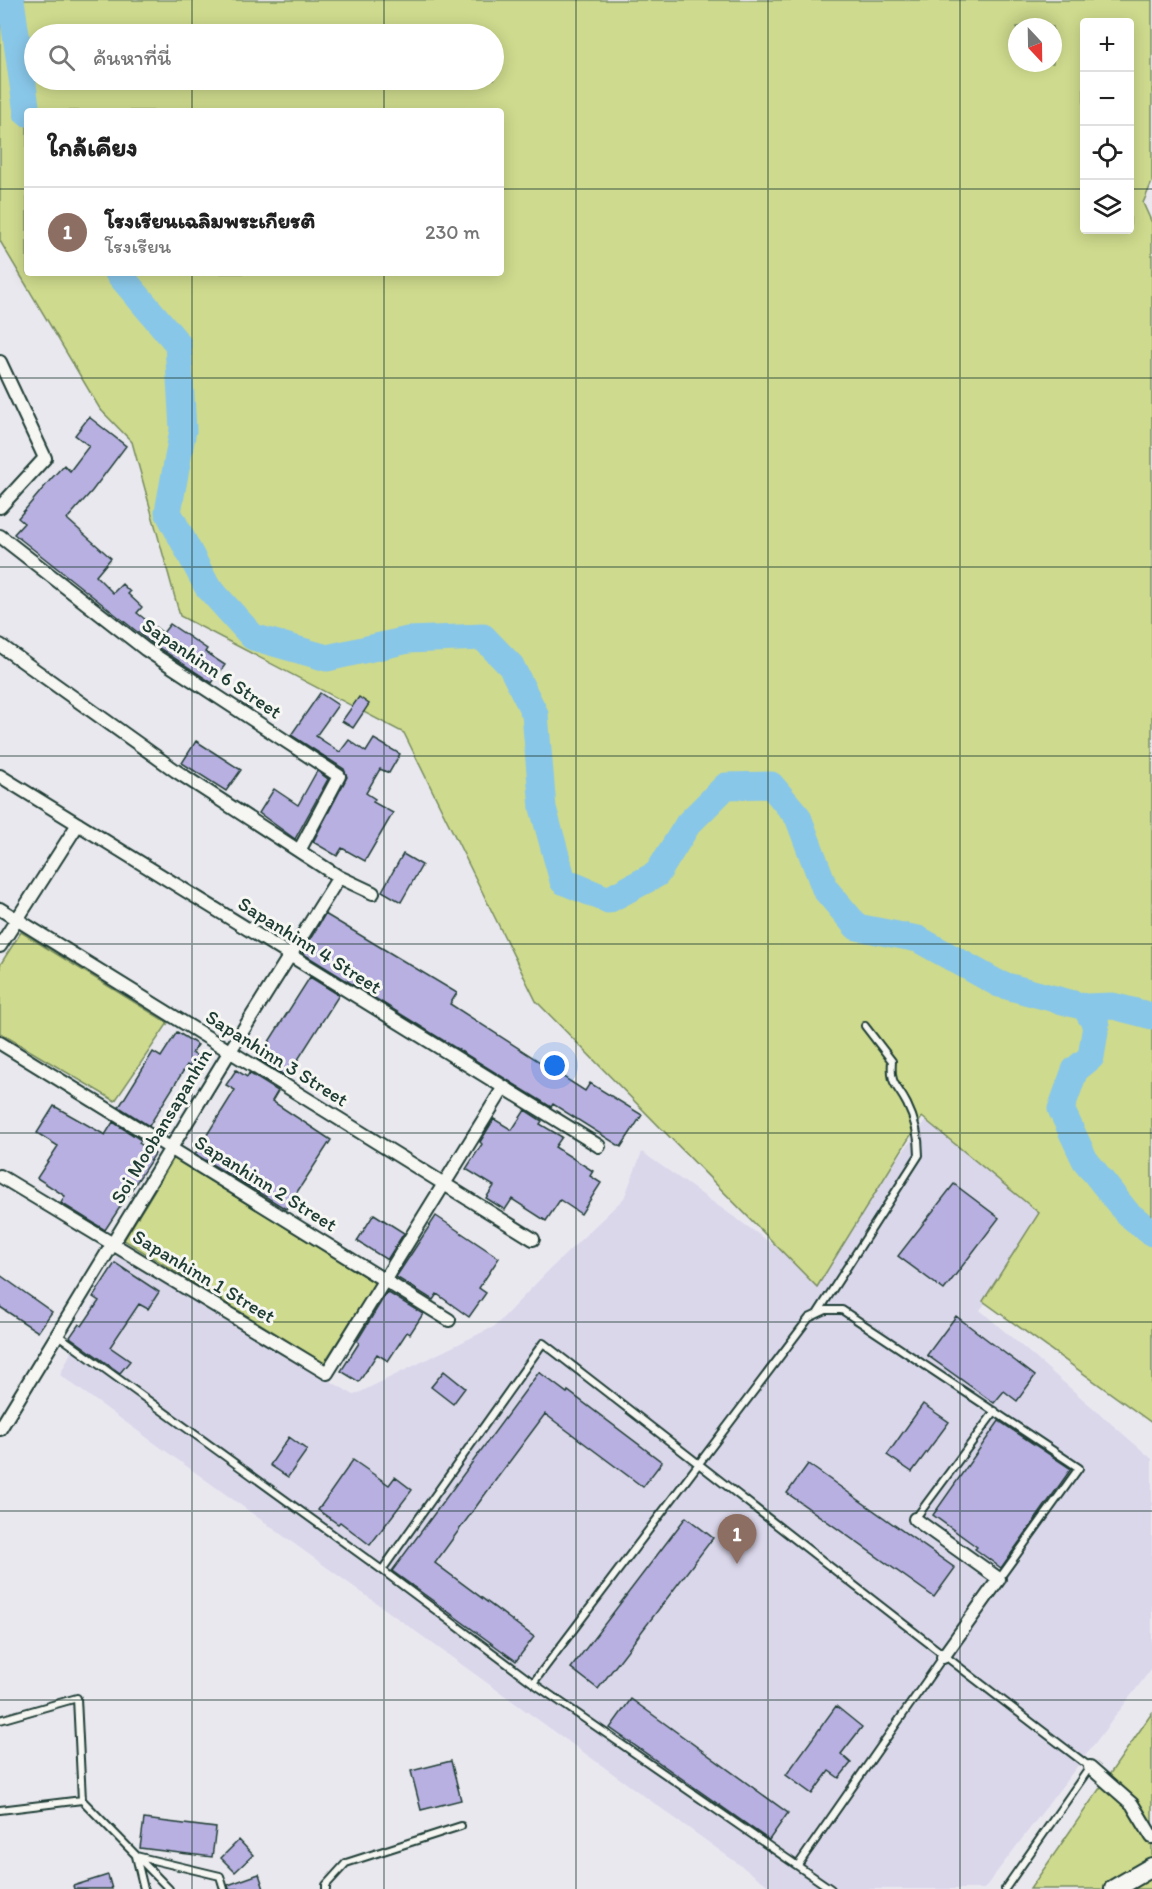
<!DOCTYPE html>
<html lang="th">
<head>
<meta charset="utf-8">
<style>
	body { margin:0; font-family:Itim,"Playpen Sans Thai",sans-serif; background:#f6f6f6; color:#222 }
	.controls { position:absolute; right:18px; top:18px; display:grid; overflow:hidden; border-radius:6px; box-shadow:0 3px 15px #0003 }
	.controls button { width:54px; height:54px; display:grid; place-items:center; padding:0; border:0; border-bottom:2px solid #e0e0e0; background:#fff; color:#222; font:30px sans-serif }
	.compass { position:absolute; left:1008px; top:18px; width:54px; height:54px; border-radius:50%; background:#fff; box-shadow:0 3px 15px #0003; rotate:158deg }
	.you { position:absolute; left:555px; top:1066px; width:21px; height:21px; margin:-15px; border:4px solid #fff; border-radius:50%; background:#1a73e8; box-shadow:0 0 0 9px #1a73e833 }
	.badge { display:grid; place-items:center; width:39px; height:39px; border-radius:50%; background:#d1495b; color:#fff; font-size:20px; font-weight:700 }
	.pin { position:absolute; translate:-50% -50px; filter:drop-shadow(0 2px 3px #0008) }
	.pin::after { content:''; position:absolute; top:32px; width:21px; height:18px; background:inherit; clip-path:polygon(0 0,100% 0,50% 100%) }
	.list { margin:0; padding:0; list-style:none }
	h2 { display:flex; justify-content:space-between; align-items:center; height:78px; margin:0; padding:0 24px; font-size:26px }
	h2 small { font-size:20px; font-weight:400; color:#767676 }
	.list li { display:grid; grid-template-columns:39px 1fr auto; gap:18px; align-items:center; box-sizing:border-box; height:90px; padding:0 24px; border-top:2px solid #e0e0e0 }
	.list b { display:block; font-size:22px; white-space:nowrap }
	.list p { margin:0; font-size:20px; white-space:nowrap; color:#767676 }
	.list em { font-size:20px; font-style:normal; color:#767676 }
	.icon { flex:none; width:33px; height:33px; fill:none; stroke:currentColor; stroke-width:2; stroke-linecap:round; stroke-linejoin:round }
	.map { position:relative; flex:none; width:1152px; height:1889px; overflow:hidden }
	.search { position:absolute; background:#fff; box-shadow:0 3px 15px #0003; left:24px; top:24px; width:480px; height:66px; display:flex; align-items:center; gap:15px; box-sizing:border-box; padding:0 21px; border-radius:33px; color:#767676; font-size:22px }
	.panel { position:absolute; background:#fff; box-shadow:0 3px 15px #0003; left:24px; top:108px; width:480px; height:168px; border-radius:6px }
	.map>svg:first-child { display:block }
</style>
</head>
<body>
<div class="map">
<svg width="1152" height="1889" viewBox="0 0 1152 1889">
	<rect width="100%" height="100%" fill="#eae8ef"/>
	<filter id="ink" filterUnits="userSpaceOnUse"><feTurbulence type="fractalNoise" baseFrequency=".0167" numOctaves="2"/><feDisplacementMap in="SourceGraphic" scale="12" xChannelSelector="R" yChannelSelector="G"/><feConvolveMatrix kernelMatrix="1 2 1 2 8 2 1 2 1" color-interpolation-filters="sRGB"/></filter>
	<g filter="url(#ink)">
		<path fill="#dbd7eb" d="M932,1113L1053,1214L980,1310L1152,1459V1668L984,1889H773L60,1375L117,1255L354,1395L495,1326L548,1271L624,1198L642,1152L812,1272Z"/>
		<path fill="#ceda8d" stroke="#768c60" stroke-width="1.5" fill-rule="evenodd" d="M0,0H1152V182L1143,203L1152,223V1423L983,1301L1039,1213L922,1117L817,1287L536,1001L404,733L180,616L132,442L100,409L0,241ZM1084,22H1130V230H1084ZM1017,27H1053V63H1017ZM34,34H494V80H34ZM27,111H501V273H27Z
			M21,932L168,1023L115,1101L0,1033V965Z
			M174,1158L375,1283L324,1363L124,1240Z
			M1152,1713V1889H1030Z"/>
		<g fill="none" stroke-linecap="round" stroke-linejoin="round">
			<path stroke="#89c7e9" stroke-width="27" d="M11,0L27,113
				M118,273L178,344L183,430L168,512L207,586L253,637L327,658L408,640L483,637L511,666L535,714L543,808L563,881L608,900L657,874L688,824L726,786L771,785L798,817L825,889L857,927L918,939L999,984L1085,1007L1096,1025L1091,1057L1075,1070L1061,1109L1085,1160L1127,1213L1152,1233
				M1085,1007L1113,1006L1152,1016"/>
		</g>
		<path fill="#b8b0e1" stroke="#1f3d34" stroke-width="1.5" d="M89,417L126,446L92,491L67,519L111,558L96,576L113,593L122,584L130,592L128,594L142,607L137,613L163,633L170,624L207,649L205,652L225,665L212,683L150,642L14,534L24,523L18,518L51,479L64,465L70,471L89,446L75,435Z
			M320,693L338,705L316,736L340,752L349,740L366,752L374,739L400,754L389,773L380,769L366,793L375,799L373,802L393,813L365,861L342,848L337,856L313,842L347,777L344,769L291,735Z
			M359,697L369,704L353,728L342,721Z
			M196,741L241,770L226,791L182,763Z
			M317,771L328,779L295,839L259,813L274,789L298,805Z
			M403,854L422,865L401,902L382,891Z
			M325,914L457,993L450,1004L585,1091L590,1083L642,1115L621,1147L553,1104L551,1107L302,953Z
			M310,977L339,995L287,1077L258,1059Z
			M177,1032L198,1045L192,1053L207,1062L201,1073L187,1065L149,1126L119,1107L153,1052L161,1057Z
			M236,1070L247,1077L249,1073L278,1091L272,1101L331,1140L286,1209L195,1154L235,1090L226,1085Z
			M54,1106L105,1135L113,1122L141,1140L139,1143L155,1154L105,1230L61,1203L65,1196L37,1178L58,1146L37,1133Z
			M525,1110L542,1121L540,1124L562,1137L555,1147L593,1171L590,1176L601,1183L581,1214L560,1200L546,1221L512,1199L505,1210L486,1198L494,1186L466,1169L482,1144L480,1142L494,1119L512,1130Z
			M954,1184L999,1218L944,1290L898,1256Z
			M374,1214L404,1233L387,1260L357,1241Z
			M436,1216L499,1258L479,1288L486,1293L469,1317L437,1294L433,1300L396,1277Z
			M115,1263L159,1292L148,1309L139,1304L110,1347L130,1361L120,1373L70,1337L79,1324L82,1326L99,1301L93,1297Z
			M0,1275L52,1312L38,1332L0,1307Z
			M387,1292L423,1314L410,1334L407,1332L388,1361L377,1354L359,1382L341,1371L359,1343L357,1341Z
			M956,1316L1035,1376L1017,1401L1004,1391L994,1403L927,1355Z
			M444,1371L465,1388L453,1404L431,1387Z
			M539,1372L567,1393L568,1391L662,1462L643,1487L545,1414L486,1493L435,1563L534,1637L516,1661L392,1571Z
			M923,1404L949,1422L912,1472L887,1455Z
			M999,1421L1071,1469L1001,1568L975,1549L977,1547L933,1515Z
			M289,1437L307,1450L288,1477L270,1465Z
			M353,1460L389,1485L395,1477L412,1490L370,1545L340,1522L338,1524L318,1510Z
			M808,1464L955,1568L934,1597L787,1493Z
			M686,1517L713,1538L598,1689L571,1668Z
			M631,1699L788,1813L769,1840L610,1728Z
			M836,1706L862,1727L841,1754L851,1763L839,1778L829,1771L812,1794L786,1775Z
			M451,1761L461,1800L421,1810L411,1771Z
			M144,1819L216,1828L212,1857L140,1848Z
			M239,1840L253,1855L235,1872L221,1858Z
			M259,1874L264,1889H229L228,1885Z
			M108,1875L112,1889H74L73,1886Z"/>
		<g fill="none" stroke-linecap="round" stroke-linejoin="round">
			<defs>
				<path id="service" d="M817,1314L919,1155C919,1138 915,1120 907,1104C897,1084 890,1086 892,1061L865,1026
					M58,1335L382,1570L533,1683L831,1889
					M915,1519L995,1411
					M382,1570L543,1343C726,1484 906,1628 1090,1767L1005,1889
					M533,1683L809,1318L826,1310H842L1079,1468L999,1579
					M0,1720L77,1698L82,1800L169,1889
					M0,1810L82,1800
					M798,1865L943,1657
					M144,1889L136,1856L220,1876L224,1889
					M326,1889V1885L346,1863L461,1826"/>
				<path id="minor" d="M0,362L45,458L0,507
					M0,536L145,649L339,776L299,851
					M0,645L176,771L339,877
					M0,776L599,1146
					M0,909L533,1239
					M0,946L78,824
					M0,1043L449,1320
					M0,1176L327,1373L504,1087
					M0,1429L230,1051L339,877L373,893
					M915,1519L999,1579L943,1657
					M1090,1767L1132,1804L1152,1837"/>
				<path id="secondary" d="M1114,1889L1152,1867"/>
			</defs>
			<use href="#service" stroke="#1f3d34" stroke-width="10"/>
			<use href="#minor" stroke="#1f3d34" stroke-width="16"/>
			<use href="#secondary" stroke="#1f3d34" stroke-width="22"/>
			<use href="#service" stroke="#f6f6f2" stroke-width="6"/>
			<use href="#minor" stroke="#f6f6f2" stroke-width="12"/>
			<use href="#secondary" stroke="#f6f6f2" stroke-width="18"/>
		</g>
	</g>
	<path fill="none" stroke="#1f3d34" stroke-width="1.5" stroke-opacity="0.55" d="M192,0V34M384,0V34M576,0V1889M768,0V1889M960,0V1889M192,80V111M384,80V111M0,189H27M501,189H1084M1130,189H1152M192,273V1889M384,273V1889M0,378H1152M0,567H1152M0,756H1152M0,944H1152M0,1133H1152M0,1322H1152M0,1511H1152M0,1700H1152"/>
	<g text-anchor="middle" stroke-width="6" stroke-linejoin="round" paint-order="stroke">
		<g font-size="20" fill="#1f3d34" stroke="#f6f6f2">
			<text transform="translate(212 668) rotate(34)" y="7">Sapanhinn 6 Street</text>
			<text transform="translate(310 945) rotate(32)" y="7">Sapanhinn 4 Street</text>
			<text transform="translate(277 1058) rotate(32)" y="7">Sapanhinn 3 Street</text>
			<text transform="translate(161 1126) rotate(-59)" y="7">Soi Moobansapanhin</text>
			<text transform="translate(266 1183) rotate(32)" y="7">Sapanhinn 2 Street</text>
			<text transform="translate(204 1276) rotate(31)" y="7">Sapanhinn 1 Street</text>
		</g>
	</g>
</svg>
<div class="controls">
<button>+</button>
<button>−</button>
<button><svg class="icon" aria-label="locate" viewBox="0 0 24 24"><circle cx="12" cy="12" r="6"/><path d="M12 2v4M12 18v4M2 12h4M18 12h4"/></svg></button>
<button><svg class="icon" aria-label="layers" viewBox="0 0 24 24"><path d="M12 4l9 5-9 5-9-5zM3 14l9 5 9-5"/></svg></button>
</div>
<svg class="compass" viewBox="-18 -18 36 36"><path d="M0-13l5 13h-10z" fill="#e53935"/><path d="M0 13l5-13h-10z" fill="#767676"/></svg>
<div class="you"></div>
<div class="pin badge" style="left:737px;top:1564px;background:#8d6e63">1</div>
<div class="search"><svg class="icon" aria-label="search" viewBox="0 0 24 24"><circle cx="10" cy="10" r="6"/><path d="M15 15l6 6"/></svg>ค้นหาที่นี่</div>
<section class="panel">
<h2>ใกล้เคียง<small></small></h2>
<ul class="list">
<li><span class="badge" style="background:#8d6e63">1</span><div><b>โรงเรียนเฉลิมพระเกียรติ</b><p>โรงเรียน</p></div><em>230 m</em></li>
</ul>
</section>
</div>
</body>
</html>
